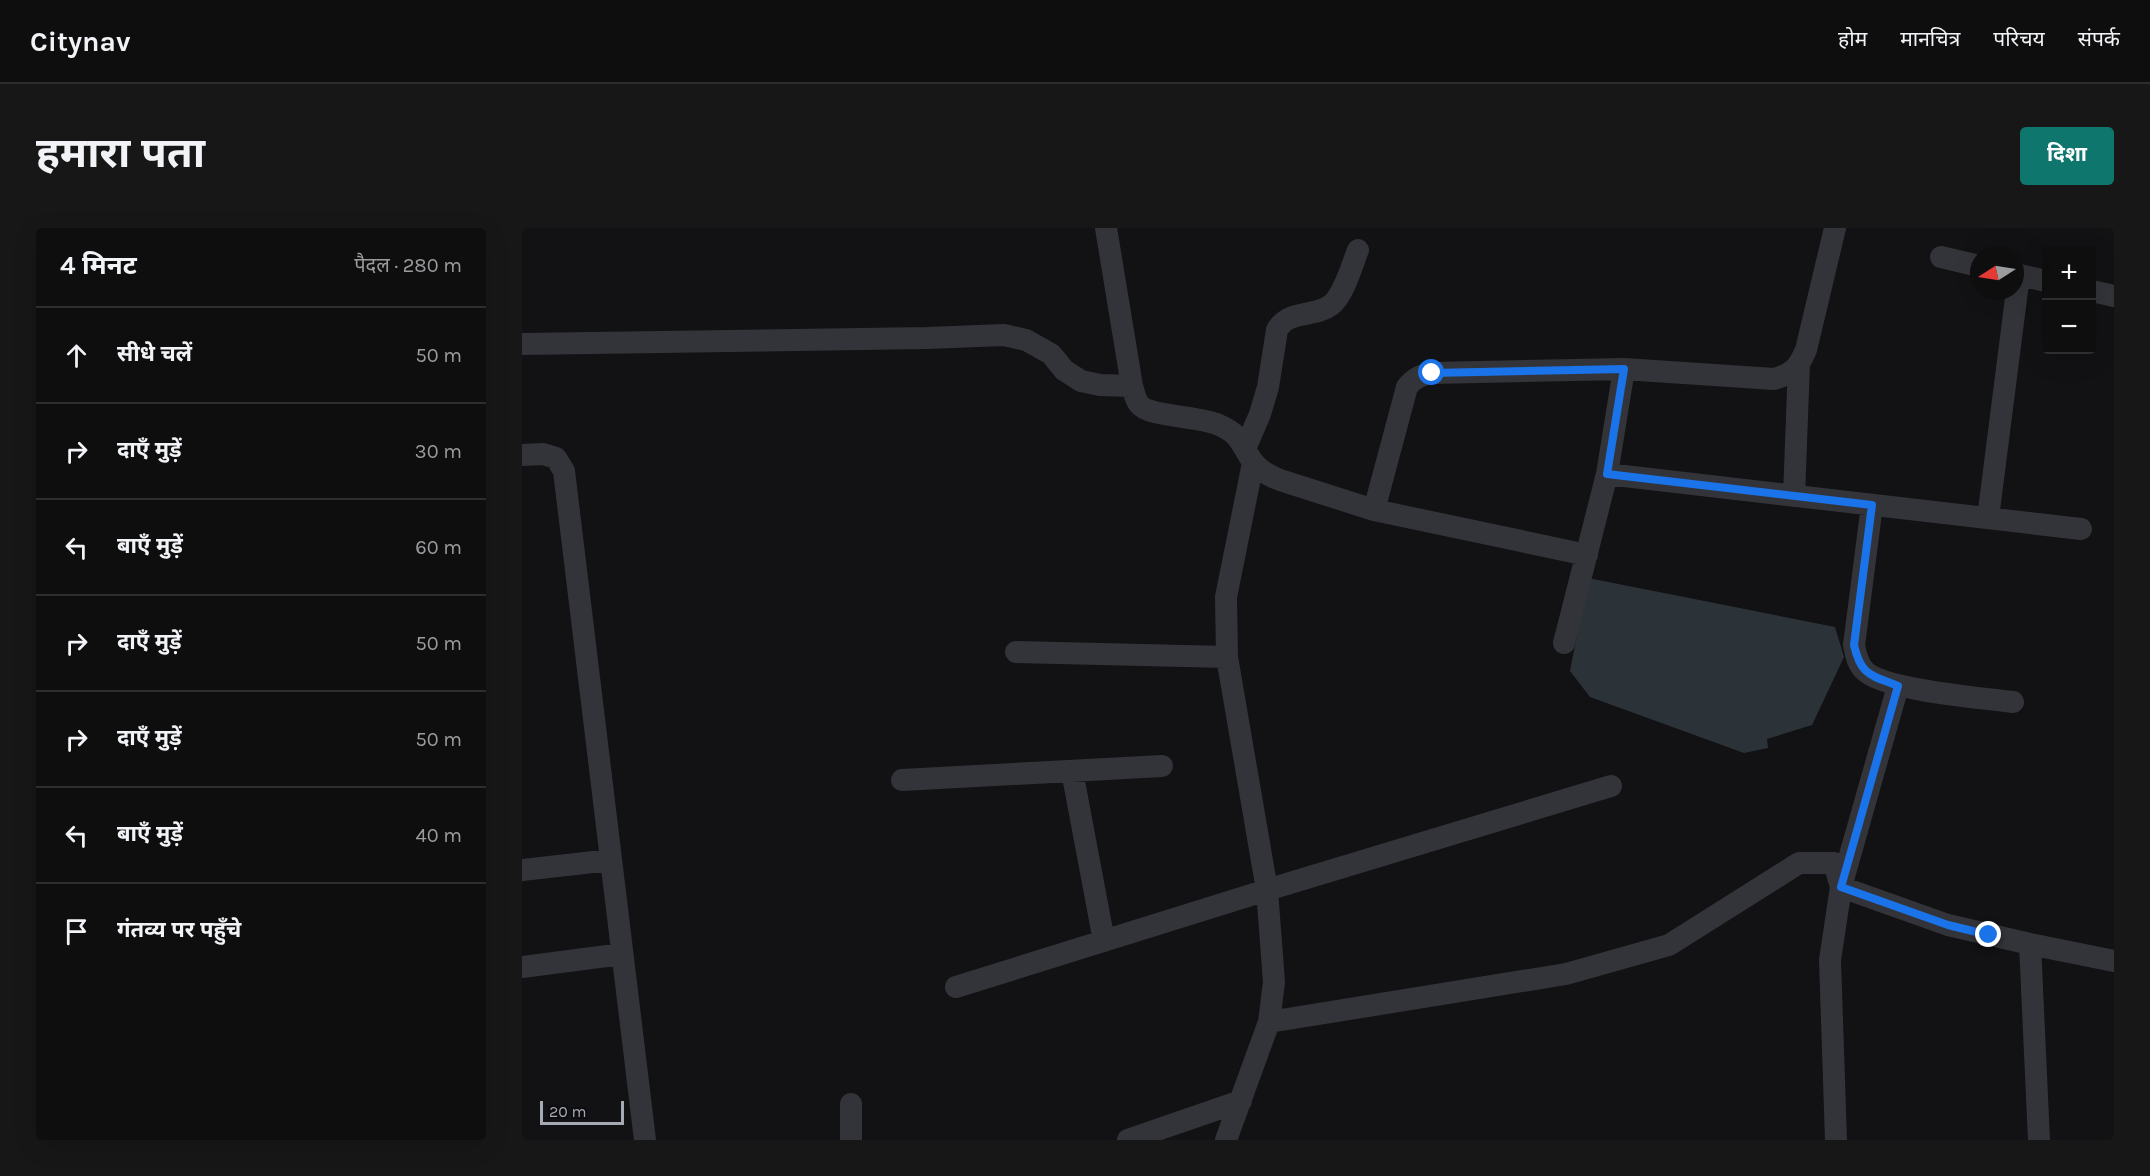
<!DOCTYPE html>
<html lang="hi">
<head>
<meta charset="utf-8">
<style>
	body { margin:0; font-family:Karla,"Noto Sans Devanagari",sans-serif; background:#171718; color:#f1f3f6 }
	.controls { position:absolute; right:18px; top:18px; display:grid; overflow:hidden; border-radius:6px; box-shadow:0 6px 24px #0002 }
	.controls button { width:54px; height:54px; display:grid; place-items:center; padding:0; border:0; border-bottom:2px solid #2e2e2f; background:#0e0e0f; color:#f1f3f6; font:30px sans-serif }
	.compass { position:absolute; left:1448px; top:18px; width:54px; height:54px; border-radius:50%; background:#0e0e0f; box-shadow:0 6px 24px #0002; rotate:258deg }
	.scale { position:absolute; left:18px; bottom:15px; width:84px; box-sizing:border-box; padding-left:6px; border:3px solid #a4a9b4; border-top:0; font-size:16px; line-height:21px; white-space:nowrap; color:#a4a9b4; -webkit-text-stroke:4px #0d0d0f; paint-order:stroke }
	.stop { position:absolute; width:18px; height:18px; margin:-14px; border:4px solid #1a73e8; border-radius:50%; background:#fff }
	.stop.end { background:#1a73e8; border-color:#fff; box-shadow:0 2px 6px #0008 }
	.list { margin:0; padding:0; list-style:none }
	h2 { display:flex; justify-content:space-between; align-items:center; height:78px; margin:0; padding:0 24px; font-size:26px }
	h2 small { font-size:20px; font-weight:400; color:#9b9c9e }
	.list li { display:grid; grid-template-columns:39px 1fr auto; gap:18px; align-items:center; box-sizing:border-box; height:96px; padding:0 24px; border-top:2px solid #2e2e2f }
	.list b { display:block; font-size:22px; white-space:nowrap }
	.list em { font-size:20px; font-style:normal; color:#9b9c9e }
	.icon { flex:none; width:33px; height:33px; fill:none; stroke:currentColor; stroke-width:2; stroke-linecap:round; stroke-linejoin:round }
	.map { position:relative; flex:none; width:1592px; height:912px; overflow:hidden; border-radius:6px }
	header { display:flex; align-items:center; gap:36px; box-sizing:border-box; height:84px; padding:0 30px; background:#0e0e0f; border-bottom:2px solid #2e2e2f }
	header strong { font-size:28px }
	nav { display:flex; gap:33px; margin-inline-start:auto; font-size:21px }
	.intro { display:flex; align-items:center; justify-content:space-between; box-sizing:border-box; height:144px; padding:0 36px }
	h1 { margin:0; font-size:42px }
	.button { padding:15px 27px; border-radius:6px; background:#0f766e; color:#fff; font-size:21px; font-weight:700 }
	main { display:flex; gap:36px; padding:0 36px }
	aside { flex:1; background:#0e0e0f; border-radius:6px; box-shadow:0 6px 24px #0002 }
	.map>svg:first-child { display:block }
</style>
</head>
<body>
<header>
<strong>Citynav</strong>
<nav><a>होम</a><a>मानचित्र</a><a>परिचय</a><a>संपर्क</a></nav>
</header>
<div class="intro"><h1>हमारा पता</h1><a class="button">दिशा</a></div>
<main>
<aside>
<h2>4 मिनट<small>पैदल · 280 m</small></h2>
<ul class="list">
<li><svg class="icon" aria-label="ahead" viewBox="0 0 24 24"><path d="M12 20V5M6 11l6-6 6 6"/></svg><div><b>सीधे चलें</b></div><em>50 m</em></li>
<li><svg class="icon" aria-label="right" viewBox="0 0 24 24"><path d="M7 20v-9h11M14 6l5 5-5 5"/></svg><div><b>दाएँ मुड़ें</b></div><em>30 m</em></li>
<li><svg class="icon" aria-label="left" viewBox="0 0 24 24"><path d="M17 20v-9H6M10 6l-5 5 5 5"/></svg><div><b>बाएँ मुड़ें</b></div><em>60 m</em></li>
<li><svg class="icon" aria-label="right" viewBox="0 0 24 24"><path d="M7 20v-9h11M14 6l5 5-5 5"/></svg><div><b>दाएँ मुड़ें</b></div><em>50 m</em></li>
<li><svg class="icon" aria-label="right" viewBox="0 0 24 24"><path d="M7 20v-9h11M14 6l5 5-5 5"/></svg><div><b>दाएँ मुड़ें</b></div><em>50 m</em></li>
<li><svg class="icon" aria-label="left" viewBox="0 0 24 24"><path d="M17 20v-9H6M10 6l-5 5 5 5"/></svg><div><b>बाएँ मुड़ें</b></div><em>40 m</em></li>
<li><svg class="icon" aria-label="arrive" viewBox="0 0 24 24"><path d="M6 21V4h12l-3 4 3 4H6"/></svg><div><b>गंतव्य पर पहुँचे</b></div></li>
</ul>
</aside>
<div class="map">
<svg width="1592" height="912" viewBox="0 0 1592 912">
	<rect width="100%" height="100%" fill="#121214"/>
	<path fill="#2b3339" d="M1066,350L1313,399L1322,429L1290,497L1245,511L1246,520L1222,525L1068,469L1048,443Z"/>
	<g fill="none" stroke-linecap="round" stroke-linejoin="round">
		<path stroke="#333439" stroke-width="22" d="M584,0L610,158C612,164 613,171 617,176C626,189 679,188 697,197C720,207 718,216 731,234C738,243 747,248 758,252L852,282L1065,327
			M1419,29L1457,38
			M1493,46L1524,53
			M1570,63L1592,68
			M0,116L405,110L482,107L504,112L529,126L542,142L559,153L578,157L610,158
			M723,221L738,186L746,159L755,102C767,81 792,90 809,77C822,67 830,37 836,22
			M0,227L21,226L34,230L42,243L123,912
			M1085,246L1559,301
			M1272,268L1277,136
			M1350,277L1332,417C1334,426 1335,435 1342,442C1359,462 1462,470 1491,474
			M852,282L885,159C892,150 899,147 910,145L1102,141L1252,151C1272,145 1276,140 1284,122L1313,0
			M1466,290L1497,47
			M1042,415L1085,246L1102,141
			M494,424L705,429
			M550,543L582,713
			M380,552L640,538
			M0,642L89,632
			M1319,659L1426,697L1508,716L1592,733
			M1508,716L1517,912
			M0,739L100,726
			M434,759L745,662L1089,558
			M747,794L1044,746L1147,717L1277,635H1312L1319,659
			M329,912V876
			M606,912L719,873
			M704,912L747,794L752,754L745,662L705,429L704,369L731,235
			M1314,912L1308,732L1319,659L1376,458"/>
	</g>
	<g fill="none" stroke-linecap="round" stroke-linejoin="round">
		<path stroke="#1a73e8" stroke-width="8" d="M910,145L1102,141L1085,246L1350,277L1332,417C1339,448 1349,447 1376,458L1319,659L1426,697L1467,707"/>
	</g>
</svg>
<div class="controls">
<button>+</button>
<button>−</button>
</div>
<svg class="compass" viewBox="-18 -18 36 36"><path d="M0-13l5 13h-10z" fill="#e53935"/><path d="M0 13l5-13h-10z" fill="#9b9c9e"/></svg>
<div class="scale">20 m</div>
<div class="stop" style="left:910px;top:145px"></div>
<div class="stop end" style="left:1467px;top:707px"></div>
</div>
</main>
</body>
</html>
